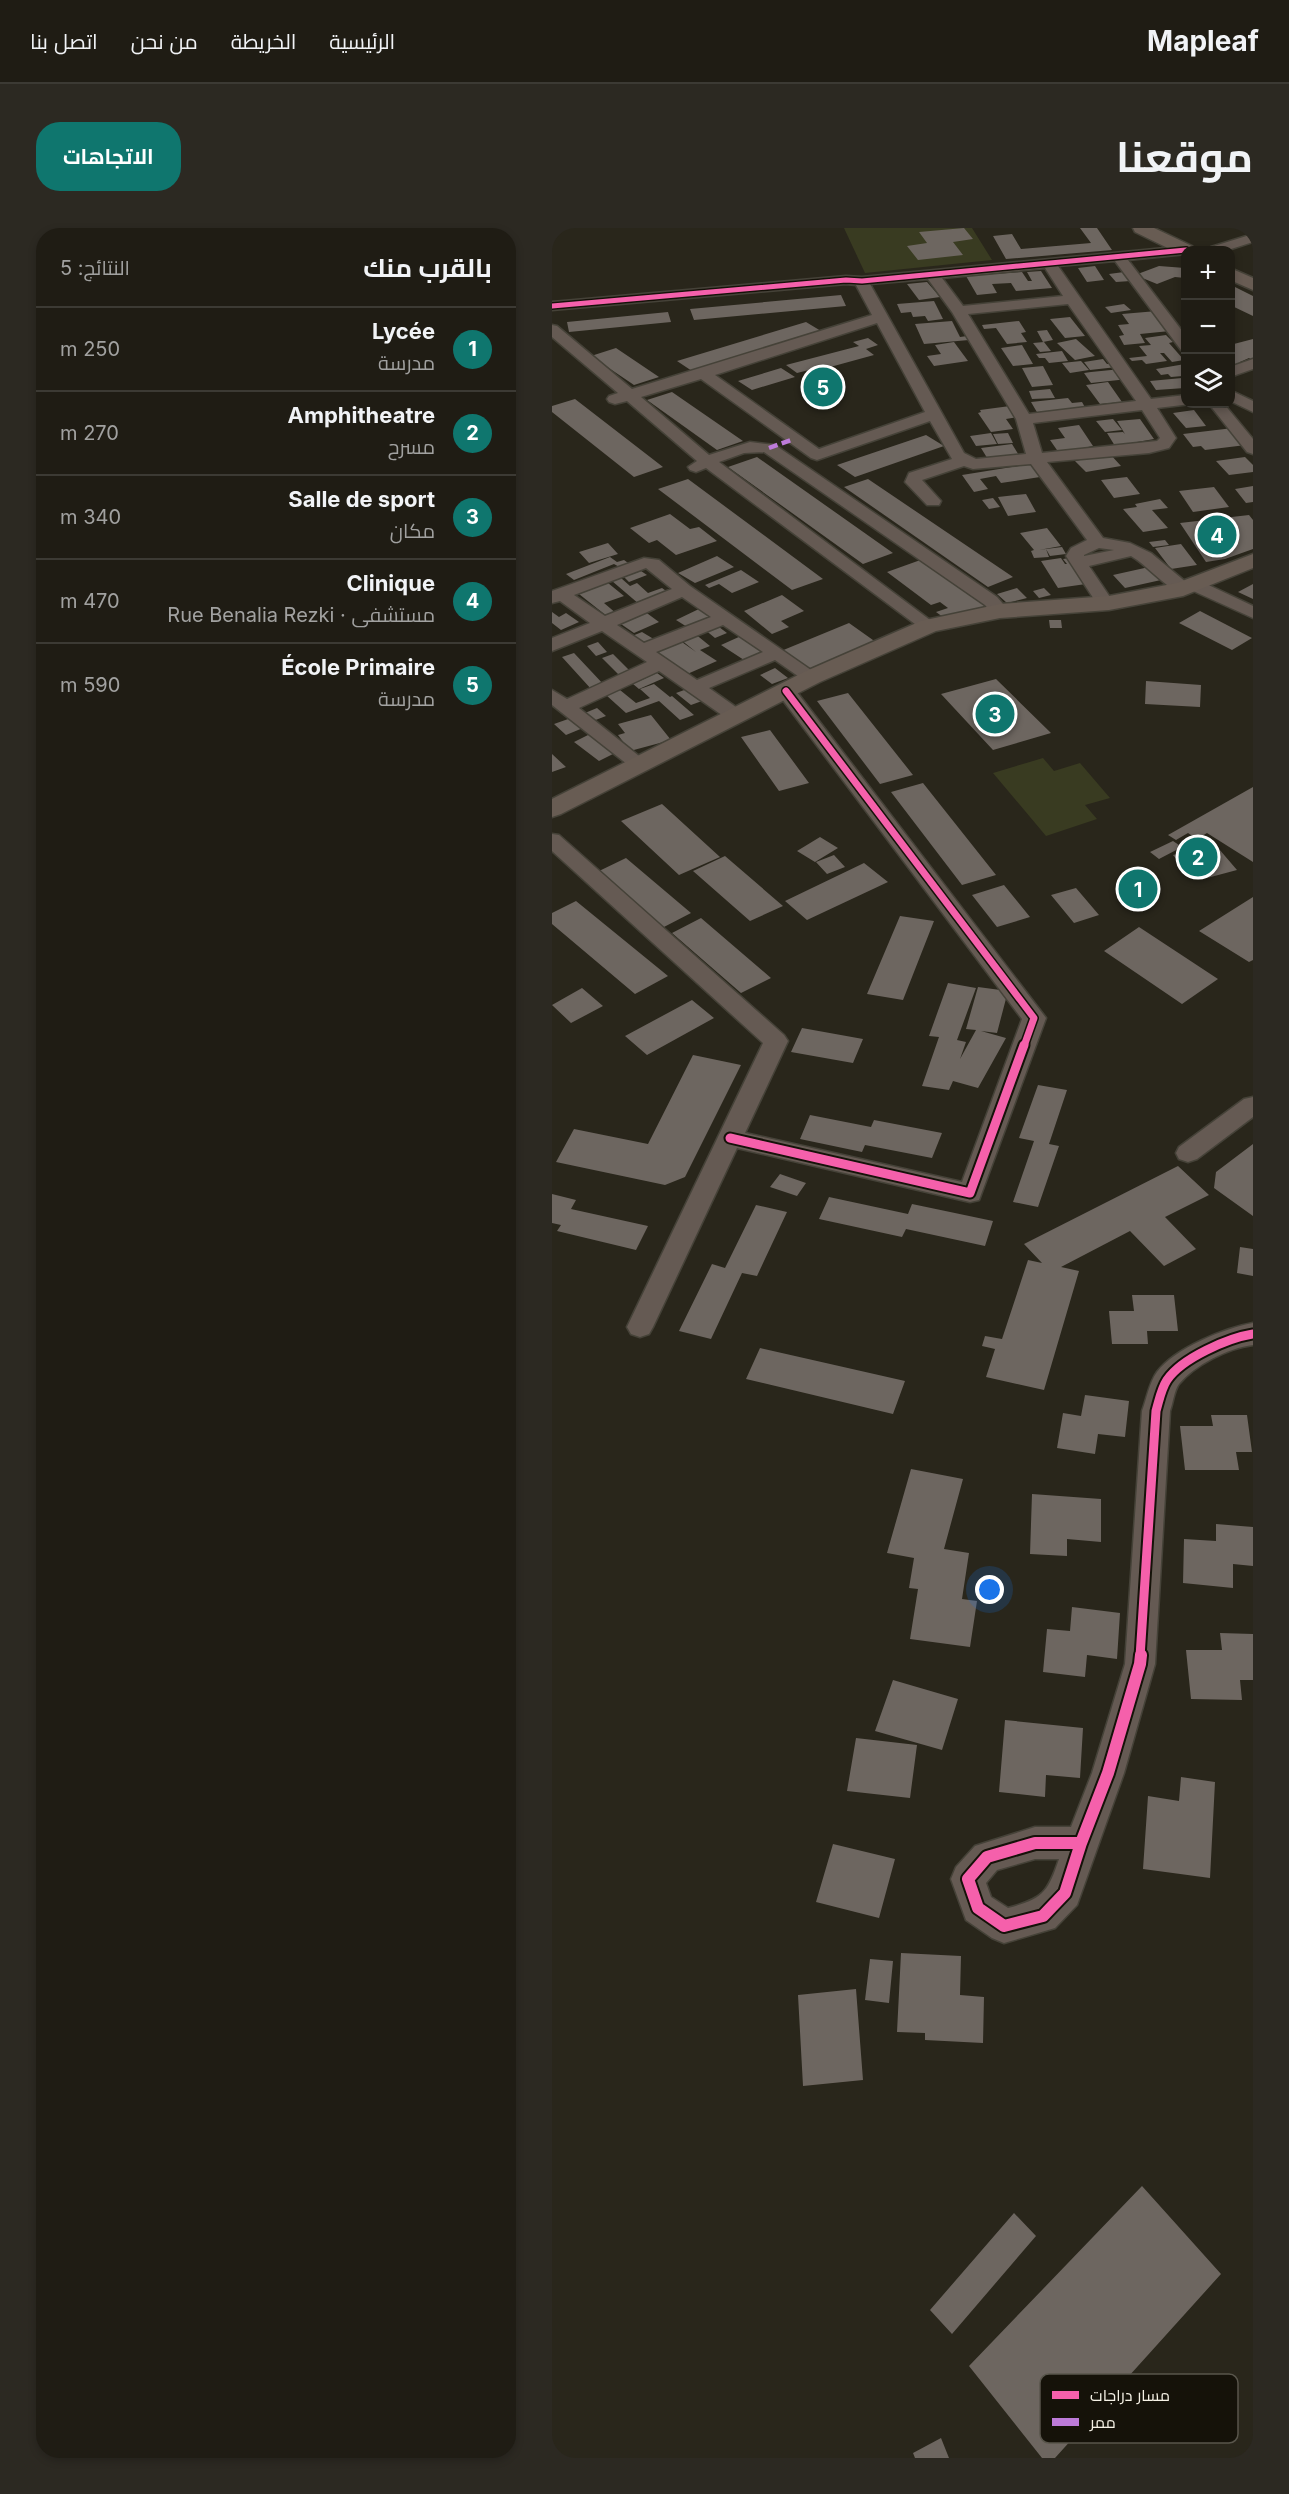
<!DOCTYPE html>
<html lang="ar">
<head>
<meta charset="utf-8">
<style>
	body { margin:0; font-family:Inter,Cairo,sans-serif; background:#2c2922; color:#f1f3f6; direction:rtl }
	.controls { position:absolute; right:18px; top:18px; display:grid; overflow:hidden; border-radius:12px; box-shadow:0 3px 9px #0003 }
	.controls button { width:54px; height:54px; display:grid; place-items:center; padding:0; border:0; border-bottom:2px solid #3c3a34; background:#1f1c14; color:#f1f3f6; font:30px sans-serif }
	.you { position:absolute; left:438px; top:1362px; width:21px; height:21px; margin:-15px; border:4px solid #fff; border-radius:50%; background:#1a73e8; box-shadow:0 0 0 9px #1a73e833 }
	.badge { display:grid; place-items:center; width:39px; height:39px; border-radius:50%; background:#0f766e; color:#fff; font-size:20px; font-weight:700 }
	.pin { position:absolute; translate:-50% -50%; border:3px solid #fff; box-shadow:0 2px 6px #0006 }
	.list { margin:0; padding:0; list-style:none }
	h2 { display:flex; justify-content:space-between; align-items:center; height:78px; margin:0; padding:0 24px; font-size:26px }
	h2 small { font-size:20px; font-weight:400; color:#a1a1a0 }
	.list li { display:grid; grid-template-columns:39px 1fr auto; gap:18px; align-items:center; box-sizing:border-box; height:84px; padding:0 24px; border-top:2px solid #3c3a34 }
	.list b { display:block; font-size:22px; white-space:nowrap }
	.list p { margin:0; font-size:20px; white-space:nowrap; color:#a1a1a0 }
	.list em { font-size:20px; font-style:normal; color:#a1a1a0 }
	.icon { flex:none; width:33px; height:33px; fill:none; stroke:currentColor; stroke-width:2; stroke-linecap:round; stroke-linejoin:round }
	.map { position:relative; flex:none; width:701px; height:2230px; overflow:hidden; direction:ltr; border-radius:24px }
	header { display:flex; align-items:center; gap:36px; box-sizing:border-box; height:84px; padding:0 30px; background:#1f1c14; border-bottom:2px solid #3c3a34 }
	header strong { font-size:28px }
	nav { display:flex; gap:33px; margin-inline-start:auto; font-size:21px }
	.intro { display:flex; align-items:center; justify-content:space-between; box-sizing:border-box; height:144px; padding:0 36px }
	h1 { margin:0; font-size:42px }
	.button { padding:15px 27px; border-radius:24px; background:#0f766e; color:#fff; font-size:21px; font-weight:700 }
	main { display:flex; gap:36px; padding:0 36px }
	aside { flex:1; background:#1f1c14; border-radius:24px; box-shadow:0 3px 9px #0003 }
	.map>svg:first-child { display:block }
</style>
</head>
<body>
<header>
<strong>Mapleaf</strong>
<nav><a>الرئيسية</a><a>الخريطة</a><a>من نحن</a><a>اتصل بنا</a></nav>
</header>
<div class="intro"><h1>موقعنا</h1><a class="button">الاتجاهات</a></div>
<main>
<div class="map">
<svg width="701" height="2230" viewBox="0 0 701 2230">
	<rect width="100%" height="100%" fill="#29261b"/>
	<path fill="#393b21" d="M292,0H420L440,32L313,45Z
		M491,530L502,543L528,535L558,570L533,577L545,591L494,608L441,545Z"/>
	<path fill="#6d6660" d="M412,0L421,11L401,14L411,27L366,32L355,18L375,15L367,4Z
		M528,0H545L560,22L454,31L441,8L460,6L469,21L539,15Z
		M543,38L552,52L535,54L526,40Z
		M607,38L633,40V50L623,49L605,56L583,47Z
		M489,43L500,60L464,63L459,55L440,56L445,65L425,67L414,48L470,44L476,53H480L475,44Z
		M572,44L579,53L564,54L557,46Z
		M375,54L388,69L367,72L355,56Z
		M681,58L701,68V88L678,77V59Z
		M289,67L294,78L142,92L138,81Z
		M382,73L391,91L376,93L373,88L361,89L359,84L349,85L345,76Z
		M572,76L579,82L559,85L553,79Z
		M605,83L618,103L588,106L593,115L572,117L567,108L572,107L566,97L577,96L570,86Z
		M116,84L119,94L17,104L15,94Z
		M518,89L533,108L513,110L498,91Z
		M400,93L408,109L415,108L417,112L372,116L363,96Z
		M467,93L474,104L469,105L475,114L455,116L444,100L432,101L430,97Z
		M254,94L269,103L140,143L125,133Z
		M495,102L501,112L491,114L485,103Z
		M614,107L621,114L617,115L632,132L620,134L612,125H608L615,133L594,136L590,132L580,133L577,130L595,128L587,118L599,117L593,110Z
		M316,110L326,117L314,121L322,127L260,144L257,142L245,145L234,137L307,118L301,114Z
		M524,111L543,128L523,132L505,115Z
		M701,111V133L697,130L688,134L693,136L678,140V117Z
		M402,114L416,133L382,138L375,128L389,126L383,117Z
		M492,114L499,123L488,124L481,115Z
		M470,117L481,136L461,138L449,120Z
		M64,120L107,149L82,157L39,128Z
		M510,123L516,133L497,135L493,130H487L484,126Z
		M551,131L555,136L562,135L565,139L538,142L532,134Z
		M529,133L537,142L518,145L510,135Z
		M633,136V151L631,148L619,149L616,146L609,147L604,141Z
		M491,138L501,157L480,159L470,140Z
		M229,140L243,149L200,162L186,153Z
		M569,141L576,151L539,155L532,145L539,144L541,146L539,144Z
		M630,150L633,160L604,162L598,153Z
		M556,154L570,174L548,176L534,157Z
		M498,161L503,170L480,171L477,163Z
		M120,164L191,213L165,222L95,172Z
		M516,170L520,175L530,174L534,181L486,186L479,174Z
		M23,171L111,239L82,249L0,184V178Z
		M458,178L466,189L454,191L461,201L439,204L426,185L429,184L428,182Z
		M642,182L654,198L634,200L621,185Z
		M561,191L570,202L553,204L544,193Z
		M588,191L602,211L563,218L555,205L571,204L573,206L565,193Z
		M527,197L541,218L507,225L498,212L513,210L506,200Z
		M681,200L694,217L653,222L649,218L641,219L631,206Z
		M439,205L445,216L424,218L418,208Z
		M456,205L461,215L446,216L441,206Z
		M374,207L392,218L303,249L285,237Z
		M460,216L468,229L437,233L429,220Z
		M558,226L569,238L534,244L523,233Z
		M205,229L341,325L311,336L176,239Z
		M693,229L701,237V244L677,247L664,233Z
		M479,236L488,249L449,255L444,248L428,251L436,261L422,264L410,247Z
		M575,249L588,266L562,270L549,252Z
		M136,251L271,351L240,362L106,261Z
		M316,251L461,349L436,359L292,259Z
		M701,258V274L694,275L683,261Z
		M662,259L677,279L641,284L627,263Z
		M474,266L484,284L456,288L446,269Z
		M441,270L448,279L437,281L430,272Z
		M608,271L616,280L600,282L616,300L591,304L571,281L585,279L583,276Z
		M118,286L138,301L147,299L165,313L124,327L105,312L97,315L78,300Z
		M697,287L701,292V321L673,331L654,334L628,295Z
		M495,300L509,318L487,322L494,321L497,329L482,330L479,323L482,322L468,305Z
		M613,312L617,317L601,319L597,314Z
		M56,315L66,326L37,335L27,324Z
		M629,316L645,337L619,341L603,320Z
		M510,319L514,326L498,328L494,321Z
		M165,328L182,339L143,355L126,345Z
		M58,329L65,334L72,332L79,337L69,340L62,336L22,352L14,346Z
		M374,330L443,380L395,392L384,384L396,380L388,374L379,377L335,344Z
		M509,330L513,336H515L511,331L517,330L534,356L506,360L489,333Z
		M597,339L609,352L573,360L561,347Z
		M189,342L207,354L180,365L167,356L157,360L153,357Z
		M89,343L95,347L77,354L72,349Z
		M69,350L78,358L85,355L96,365L110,360L117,365L87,376L60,353Z
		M56,355L72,368L52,375L65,386L56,389L27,366Z
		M701,356V371L686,364Z
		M465,360L475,370L455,375L445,366Z
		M492,360L499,367L487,370L481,363Z
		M230,367L252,383L229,393L237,399L220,406L192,383Z
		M149,380L166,390L140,402L124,392Z
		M92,383L107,394L82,405L66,394Z
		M648,383L700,410L680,422L627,395Z
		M0,384L7,389L14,385L27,394L9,402L0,395Z
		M497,392H509L510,400H498Z
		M297,395L328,417L260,446L229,423Z
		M163,396L175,405L163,410L152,401Z
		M90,404L105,413L94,418L80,408Z
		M142,405L158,418L148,422L165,433L133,447L101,423L127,412L144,424L128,411Z
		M189,408L212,423L192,432L169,417Z
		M46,414L55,424L44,428L35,418Z
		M22,425L53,458L40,462L10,429Z
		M61,426L80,445L69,449L50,430Z
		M223,440L236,450L220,456L208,447Z
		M105,445L112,450L87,461L81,456Z
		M444,451L499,505L441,522L389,466Z
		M594,453L649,457L648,479L593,476Z
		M102,456L118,469L120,468L142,487L128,492L107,473L74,485L54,467L68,462L84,475L98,470L88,461Z
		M135,461L150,473L139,477L124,465Z
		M296,465L361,547L328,556L265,473Z
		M45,480L54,488L41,493L33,485Z
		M99,487L119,512L78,523L66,507L73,505L66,496Z
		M19,490L31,500L14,507L2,496Z
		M218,502L257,555L227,563L189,509Z
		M42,504L67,523L47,533L22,514Z
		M0,526L14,539L0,544Z
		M371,555L444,647L410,657L339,564Z
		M701,559V634L655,605L645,611L636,605L624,612L616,607Z
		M110,576L168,629L127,647L69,593Z
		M268,609L286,620L263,634L245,623Z
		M621,613L630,619L607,631L598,624Z
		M651,619L655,624L667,621L685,642L655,650L651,644L638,648L621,627Z
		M282,627L293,639L275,646L264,634Z
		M173,628L231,678L198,693L141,643Z
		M74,630L139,685L110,700L45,644Z
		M312,635L336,654L255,692L233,673Z
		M452,657L478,689L445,699L420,667Z
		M524,660L547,687L522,695L499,667Z
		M701,669V732L697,734L647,703Z
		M24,673L116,748L83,766L0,696V685Z
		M348,688L382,693L351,772L315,766Z
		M149,690L219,750L189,765L120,705Z
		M587,699L666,751L630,776L552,723Z
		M396,755L424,760L405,812L414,814L408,831L424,802L414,801L426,759L456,763L445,805L429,803L454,810L426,860L401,853L397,862L370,858L387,809L377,808Z
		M30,760L51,778L19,795L0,777Z
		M140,772L162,790L95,827L73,808Z
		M250,800L311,811L301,835L239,824Z
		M141,827L189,837L133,949L113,957L4,934L22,901L96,916Z
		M486,857L515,862L497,916L507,918L486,979L461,974L482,913L467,910Z
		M258,887L319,899L322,892L390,905L380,930L313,917L310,924L248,911Z
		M701,916V988L662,960L664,944Z
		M626,938L657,967L613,989L644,1021L612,1038L578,1003L509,1039L527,1043L492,1162L434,1149L443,1121L430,1118L433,1108L450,1111L476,1032L490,1035L472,1016Z
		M228,946L254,955L245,968L218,959Z
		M0,966L24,972L19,981L96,998L84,1022L5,1003L9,997L0,995Z
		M277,969L356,986L360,976L441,993L433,1018L354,1001L350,1009L267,991Z
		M204,977L235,984L205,1048L190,1045L159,1111L127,1103L160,1036L173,1040Z
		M688,1019L701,1021V1048L685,1045Z
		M580,1067H622L626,1103H595L596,1116H560L557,1083H582Z
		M208,1120L353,1153L341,1186L194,1151Z
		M533,1167L577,1173L573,1209L546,1206L543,1226L505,1220L511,1185L529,1188Z
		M659,1187H695L700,1224H684L687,1242H633L628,1198H661Z
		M359,1241L411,1251L392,1321L417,1325L410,1371L425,1373L418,1419L358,1411L366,1361L357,1360L362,1330L335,1325Z
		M480,1266L549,1271V1314L515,1311V1328L478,1326Z
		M664,1296L701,1299V1338L681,1336V1360L631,1355L632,1311L664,1313Z
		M520,1379L568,1385L565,1431L535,1427L533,1449L491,1444L495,1401L518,1403Z
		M668,1405L701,1406V1452H688L690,1472L639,1471L634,1422H670Z
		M341,1452L406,1471L390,1522L323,1503Z
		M453,1492L531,1500L528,1550L494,1547L493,1569L447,1564Z
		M304,1510L365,1517L358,1570L295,1563Z
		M629,1549L663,1554L658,1650L591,1641L596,1568L627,1573Z
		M281,1616L343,1631L327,1690L264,1674Z
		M349,1725L409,1728L408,1767L432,1769L431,1815L373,1812V1805L345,1804Z
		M318,1731L341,1733L337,1775L313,1772Z
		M304,1761L311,1852L251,1858L246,1767Z
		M590,1958L669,2046L503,2230H490L417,2138Z
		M462,1985L484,2008L400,2106L378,2082Z
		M389,2210L397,2230H363L361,2225Z"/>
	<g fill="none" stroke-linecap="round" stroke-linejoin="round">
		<defs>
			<path id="street" d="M701,6V14L676,22H657L659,19Z
				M634,18L641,22H634V26L576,32L634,108V123L629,122L563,33L506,38L599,171L634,167V176H639L605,180L624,210L617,220L597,225L495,234L551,310L578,315L599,325L635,355L642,352L648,353L701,378V390L639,362L631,366C617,363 595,337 579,328L537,338L562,375L559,379H547L514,328L519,320L535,312L479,236L421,241L412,238L370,252L389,273L387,277H375L353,254L357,245L400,231L378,193L265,232L259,230L149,151L89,169L157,227L198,214L223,217L445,369L457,383L454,387C443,390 440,385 433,377L212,224L192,225L167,234L386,398L383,402H371L154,240L144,244L138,242L136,239L145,233L75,173L63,176L57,174L55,171L57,168L66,165L0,109V97L5,98L80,161L320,87L304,57L294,56L0,82V74L294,48L310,49ZM493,40L511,68L411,78L390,50ZM376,51L400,84L464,191L474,226L424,231L412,225L318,56ZM516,76L584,173L477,186L416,86ZM325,95L373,184L267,221L163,147ZM590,182L608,210L605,213L490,225L481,195ZM547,320L562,322L532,328V327Z
				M701,131V141L678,149V139Z
				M678,162L701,173V184L678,173Z
				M657,176H672L701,211V226L695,224Z
				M92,330L107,332L138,358L269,449L267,453H253L223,432L157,460L191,484L194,488L191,492H177L107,443L27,480L97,536L94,540H80L0,477V462L15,471L95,434L50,403L0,423V410L38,395L8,373L0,375V363ZM94,340L120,361L53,388L22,367ZM130,369L159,389L92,415L65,397ZM171,397L211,424L145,452L104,424Z
				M234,457L241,459L494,790L427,972L418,974L185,920L101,1099L97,1106L88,1109L79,1106L75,1099L211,815L0,623V606L7,607L232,807L236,813L193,905L410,954L470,791L224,463L227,459Z
				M701,869V889L645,931L636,934L627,931L624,925L627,919L692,871Z
				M701,1095V1117C676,1120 643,1137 627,1156C622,1163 621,1175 618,1183L603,1436L572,1545L525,1677L503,1700L452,1715L440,1710L414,1692L399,1651L404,1639L423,1618L483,1599H519L540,1545L573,1436L590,1183C595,1170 597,1155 605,1144C623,1120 673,1100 701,1095ZM483,1631H507C496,1665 490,1671 456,1680L439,1669L434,1655L445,1642Z"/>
			<path id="secondary" d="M581,0H602L640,18L642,22H634V27L628,26L583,4Z
				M678,40L701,50V62L678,52Z
				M701,326V340L631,368L557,382L448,390L384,403L268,454L9,586L0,589V571L252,444L369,393L448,376L557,368L625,355Z"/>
		</defs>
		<use href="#street" stroke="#454238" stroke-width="3"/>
		<use href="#secondary" stroke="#454238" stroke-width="3"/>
		<use href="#street" fill="#655a53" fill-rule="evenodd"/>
		<use href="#secondary" fill="#685c53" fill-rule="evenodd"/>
		<path stroke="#bd7bd9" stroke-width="4.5" stroke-dasharray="9 4.5" stroke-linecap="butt" d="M217,220L242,211"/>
		<defs>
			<path id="cycleway-far3" d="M0,78L294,52L310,53L634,22"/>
			<path id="cycleway-far2" d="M234,463L482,790L472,818"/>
			<path id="cycleway-far1" d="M178,910L418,965L472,817
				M588,1429L604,1183C607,1173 609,1161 615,1152C630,1130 676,1110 701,1106"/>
			<path id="cycleway" d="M483,1615H529L513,1665L491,1688L452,1698L426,1680L416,1651L435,1629Z
				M529,1615L556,1545L588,1436L589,1427"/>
		</defs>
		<use href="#cycleway-far3" stroke="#151209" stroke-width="8"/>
		<use href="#cycleway-far2" stroke="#151209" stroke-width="10"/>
		<use href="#cycleway-far1" stroke="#151209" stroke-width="13"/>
		<use href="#cycleway" stroke="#151209" stroke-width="16"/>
		<use href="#cycleway-far3" stroke="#f560ab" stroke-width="5"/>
		<use href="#cycleway-far2" stroke="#f560ab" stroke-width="7"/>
		<use href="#cycleway-far1" stroke="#f560ab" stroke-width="9"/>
		<use href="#cycleway" stroke="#f560ab" stroke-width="12"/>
	</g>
	<rect x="488" y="2146" width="198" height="69" rx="9" fill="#151209" stroke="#58554b" stroke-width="1.5"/>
	<rect x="500" y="2163" width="27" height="8" fill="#f560ab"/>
	<rect x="500" y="2190" width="27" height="8" fill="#bd7bd9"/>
	<g font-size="16" fill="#f6f2e6">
		<text x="538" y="2173">مسار دراجات</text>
		<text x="538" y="2200">ممر</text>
	</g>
</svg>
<div class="controls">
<button>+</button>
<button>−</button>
<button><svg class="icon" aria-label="layers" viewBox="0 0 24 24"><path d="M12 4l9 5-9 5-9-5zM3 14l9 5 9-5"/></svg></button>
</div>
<div class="you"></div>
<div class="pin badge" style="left:586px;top:661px">1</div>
<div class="pin badge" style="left:646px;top:629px">2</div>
<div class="pin badge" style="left:443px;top:486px">3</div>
<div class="pin badge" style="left:665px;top:307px">4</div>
<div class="pin badge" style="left:271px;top:159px">5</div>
</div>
<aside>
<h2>بالقرب منك<small>النتائج: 5</small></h2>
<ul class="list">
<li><span class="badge">1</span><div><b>Lycée</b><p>مدرسة</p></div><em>250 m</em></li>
<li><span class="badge">2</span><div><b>Amphitheatre</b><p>مسرح</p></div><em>270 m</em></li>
<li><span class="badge">3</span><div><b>Salle de sport</b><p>مكان</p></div><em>340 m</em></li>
<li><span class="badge">4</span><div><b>Clinique</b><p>مستشفى · Rue Benalia Rezki</p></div><em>470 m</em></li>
<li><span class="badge">5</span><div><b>École Primaire</b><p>مدرسة</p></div><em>590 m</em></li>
</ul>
</aside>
</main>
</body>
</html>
